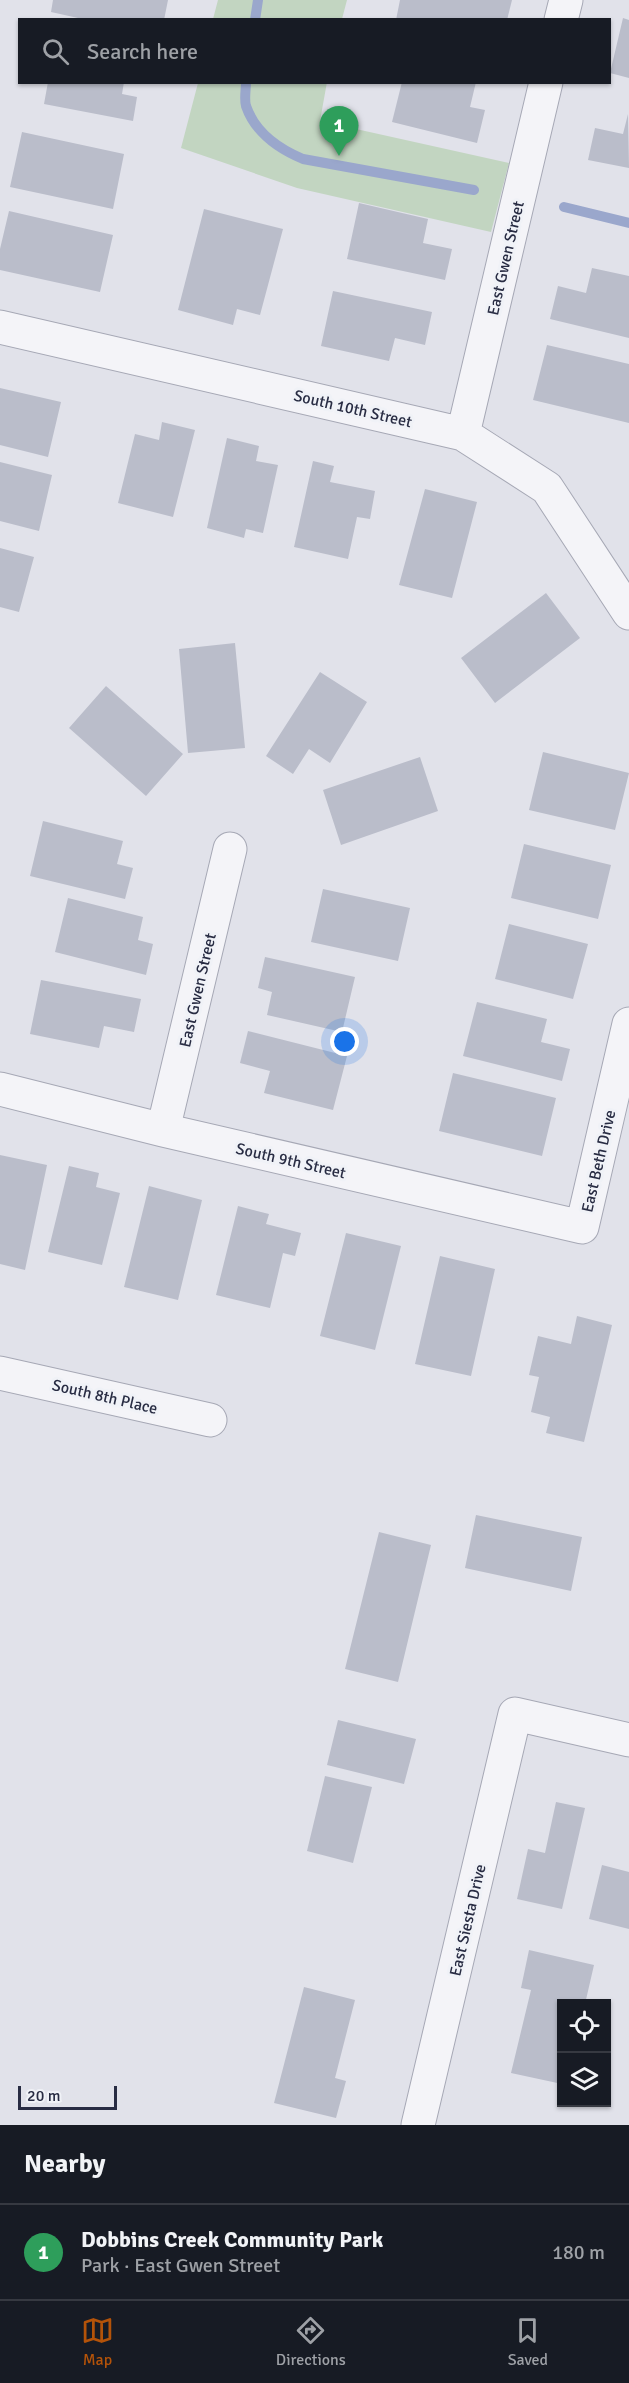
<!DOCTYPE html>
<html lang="en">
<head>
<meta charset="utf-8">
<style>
	body { margin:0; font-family:Signika,sans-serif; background:#242831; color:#f1f3f6 }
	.controls { position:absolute; right:18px; bottom:18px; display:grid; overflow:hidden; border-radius:0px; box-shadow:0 2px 4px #0004 }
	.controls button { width:54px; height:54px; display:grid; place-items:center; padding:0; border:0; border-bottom:2px solid #363941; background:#171b24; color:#f1f3f6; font:30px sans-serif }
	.scale { position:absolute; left:18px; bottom:15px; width:99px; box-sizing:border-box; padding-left:6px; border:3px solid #282c43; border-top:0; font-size:16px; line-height:21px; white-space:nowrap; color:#282c43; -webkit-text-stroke:4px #f0f2f7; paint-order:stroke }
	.you { position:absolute; left:345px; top:1042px; width:21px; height:21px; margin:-15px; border:4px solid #fff; border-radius:50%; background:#1a73e8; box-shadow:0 0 0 9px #1a73e833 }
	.badge { display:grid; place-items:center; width:39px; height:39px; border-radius:50%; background:#b45309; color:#fff; font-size:20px; font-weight:700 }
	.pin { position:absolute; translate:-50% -50px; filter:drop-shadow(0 2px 3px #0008) }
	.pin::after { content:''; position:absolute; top:32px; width:21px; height:18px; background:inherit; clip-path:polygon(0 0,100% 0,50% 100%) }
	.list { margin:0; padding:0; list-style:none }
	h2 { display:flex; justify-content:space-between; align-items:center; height:78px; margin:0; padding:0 24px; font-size:26px }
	h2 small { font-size:20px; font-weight:400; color:#9ea1a6 }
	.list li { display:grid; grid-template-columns:39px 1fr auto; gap:18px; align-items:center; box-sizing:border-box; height:96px; padding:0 24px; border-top:2px solid #363941 }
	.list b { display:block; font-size:22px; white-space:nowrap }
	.list p { margin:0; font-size:20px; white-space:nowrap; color:#9ea1a6 }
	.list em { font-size:20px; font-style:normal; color:#9ea1a6 }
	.icon { flex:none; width:33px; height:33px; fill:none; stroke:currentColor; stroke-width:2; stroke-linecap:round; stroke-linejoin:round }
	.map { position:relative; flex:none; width:629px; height:2125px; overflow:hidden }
	.search { position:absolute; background:#171b24; box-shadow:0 2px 4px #0004; left:18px; right:18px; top:18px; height:66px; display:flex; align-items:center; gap:15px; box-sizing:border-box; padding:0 21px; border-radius:0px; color:#9ea1a6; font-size:22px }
	.sheet { height:174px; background:#171b24 }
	nav { display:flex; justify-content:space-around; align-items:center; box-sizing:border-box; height:84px; border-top:2px solid #363941; background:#171b24; font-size:16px; color:#9ea1a6 }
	nav a { display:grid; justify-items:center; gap:3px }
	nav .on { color:#b45309 }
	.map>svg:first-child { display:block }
</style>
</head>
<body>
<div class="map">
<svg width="629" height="2125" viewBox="0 0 629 2125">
	<rect width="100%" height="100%" fill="#e1e2ea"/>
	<path fill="#c2d5c1" d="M218,0H347L342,19H213Z
		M327,82L320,121L509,163L491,232L297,188L181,148L198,83Z"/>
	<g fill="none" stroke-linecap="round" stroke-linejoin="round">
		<path stroke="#9aa7cc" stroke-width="10" d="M255,20L258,0
			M246,82C246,90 244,99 246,106C255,132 279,149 303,159L474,190
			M564,207L629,223"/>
	</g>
	<path fill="#babdca" d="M53,0H168L164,20H87L51,12Z
		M400,0H512L507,20H396Z
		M623,18L629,20V78L610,73Z
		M48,82H124L122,94L137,97L133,121L44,104Z
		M402,82H476L470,107L485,110L477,143L392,122Z
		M628,114L629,168L588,160L595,128L623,134Z
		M22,132L124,154L113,209L10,187Z
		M359,203L428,219L423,243L452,249L445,280L347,259Z
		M204,209L283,229L260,315L237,309L233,325L178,310Z
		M9,211L113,235L100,292L0,270V249Z
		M592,268L629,276V338L550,319L558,286L586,293Z
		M333,291L432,312L425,345L395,338L389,361L321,346Z
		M547,345L629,364V423L533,400Z
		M0,388L61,402L48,457L0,445Z
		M162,422L195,430L173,517L118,503L135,434L159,440Z
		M227,438L259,446L256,461L278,465L263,533L246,529L244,538L207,528Z
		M313,461L334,466L330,482L375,491L370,519L357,517L348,559L294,547Z
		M0,462L52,475L39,531L0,521Z
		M425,489L477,502L452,598L399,585Z
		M0,548L34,557L19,612L0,607Z
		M546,593L580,638L495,703L461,658Z
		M235,643L245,748L188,753L179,649Z
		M320,672L367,702L330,763L309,749L293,774L266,756Z
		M106,686L183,754L146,796L69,728Z
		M543,752L629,773L615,830L529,810Z
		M420,757L438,811L341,845L323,790Z
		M43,821L123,841L117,864L133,868L125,899L30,876Z
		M524,844L611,865L598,919L511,898Z
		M323,889L410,908L398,961L311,942Z
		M68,898L143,917L138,940L153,944L146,975L55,952Z
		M509,924L588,944L573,999L495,979Z
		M265,957L355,977L342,1032L267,1015L272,992L258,988Z
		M41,980L141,999L134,1032L104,1026L99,1048L30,1034Z
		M477,1002L547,1019L541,1042L570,1049L562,1081L463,1056Z
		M248,1031L347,1056L333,1110L264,1093L270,1071L240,1063Z
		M453,1073L556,1098L542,1156L439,1131Z
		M0,1155L47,1165L25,1270L0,1264Z
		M69,1166L99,1173L96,1187L120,1193L102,1265L48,1252Z
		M149,1186L202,1200L178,1300L124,1287Z
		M238,1206L269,1214L266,1224L301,1233L295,1256L283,1253L270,1308L216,1295Z
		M346,1233L401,1246L375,1350L320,1336Z
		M440,1256L495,1269L471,1376L415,1364Z
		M577,1316L612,1325L584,1442L546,1433L550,1417L531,1412L539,1377L529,1375L538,1336L571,1344Z
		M476,1515L582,1537L571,1591L465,1568Z
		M379,1532L431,1545L398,1682L345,1669Z
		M338,1720L416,1739L404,1784L327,1765Z
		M325,1776L372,1787L353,1863L307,1851Z
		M556,1802L585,1808L562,1909L517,1899L528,1849L545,1853Z
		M602,1865L629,1872V1929L589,1919Z
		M529,1950L594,1965L585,2004H562V2084L511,2073L531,1990L521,1988Z
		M304,1987L355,2000L335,2078L346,2081L336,2118L274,2103Z"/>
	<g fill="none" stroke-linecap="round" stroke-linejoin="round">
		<defs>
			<path id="minor" d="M561,20L566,0
				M0,327L463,434L547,488L629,613
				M463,434L546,82
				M0,1089L163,1130L582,1227L629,1024
				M163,1130L230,849
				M0,1373L210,1420
				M418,2125L515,1714L629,1740"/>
		</defs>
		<use href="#minor" stroke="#a6a8b5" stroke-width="35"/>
		<use href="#minor" stroke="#f4f4f8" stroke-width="33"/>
	</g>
	<g text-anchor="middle" stroke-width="6" stroke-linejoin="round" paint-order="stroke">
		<g font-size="16" fill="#282c43" stroke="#f0f2f7">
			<text transform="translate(505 258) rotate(-77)" y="6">East Gwen Street</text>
			<text transform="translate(353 408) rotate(13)" y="6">South 10th Street</text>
			<text transform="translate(197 990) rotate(-77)" y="6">East Gwen Street</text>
			<text transform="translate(291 1160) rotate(13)" y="6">South 9th Street</text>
			<text transform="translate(598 1161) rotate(-77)" y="6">East Beth Drive</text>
			<text transform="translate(105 1396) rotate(13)" y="6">South 8th Place</text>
			<text transform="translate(467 1920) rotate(-77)" y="6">East Siesta Drive</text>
		</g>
	</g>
</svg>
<div class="controls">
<button><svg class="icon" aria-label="locate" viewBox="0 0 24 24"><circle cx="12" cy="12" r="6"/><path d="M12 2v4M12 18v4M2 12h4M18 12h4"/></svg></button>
<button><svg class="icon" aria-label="layers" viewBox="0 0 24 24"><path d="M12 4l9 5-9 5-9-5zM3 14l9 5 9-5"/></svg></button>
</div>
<div class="scale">20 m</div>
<div class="you"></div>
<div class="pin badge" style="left:339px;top:156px;background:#2e9e5b">1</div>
<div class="search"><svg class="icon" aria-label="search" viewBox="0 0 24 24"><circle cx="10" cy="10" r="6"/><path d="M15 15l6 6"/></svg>Search here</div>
</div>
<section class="sheet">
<h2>Nearby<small></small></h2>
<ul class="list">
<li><span class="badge" style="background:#2e9e5b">1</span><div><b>Dobbins Creek Community Park</b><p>Park · East Gwen Street</p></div><em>180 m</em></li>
</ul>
</section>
<nav>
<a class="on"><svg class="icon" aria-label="map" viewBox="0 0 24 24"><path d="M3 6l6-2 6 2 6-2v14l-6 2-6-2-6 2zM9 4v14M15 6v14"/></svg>Map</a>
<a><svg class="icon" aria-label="directions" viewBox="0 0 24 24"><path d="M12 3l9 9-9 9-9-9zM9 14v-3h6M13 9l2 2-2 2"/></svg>Directions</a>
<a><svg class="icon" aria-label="saved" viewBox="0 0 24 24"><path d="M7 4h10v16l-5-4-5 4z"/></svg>Saved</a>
</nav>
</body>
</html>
